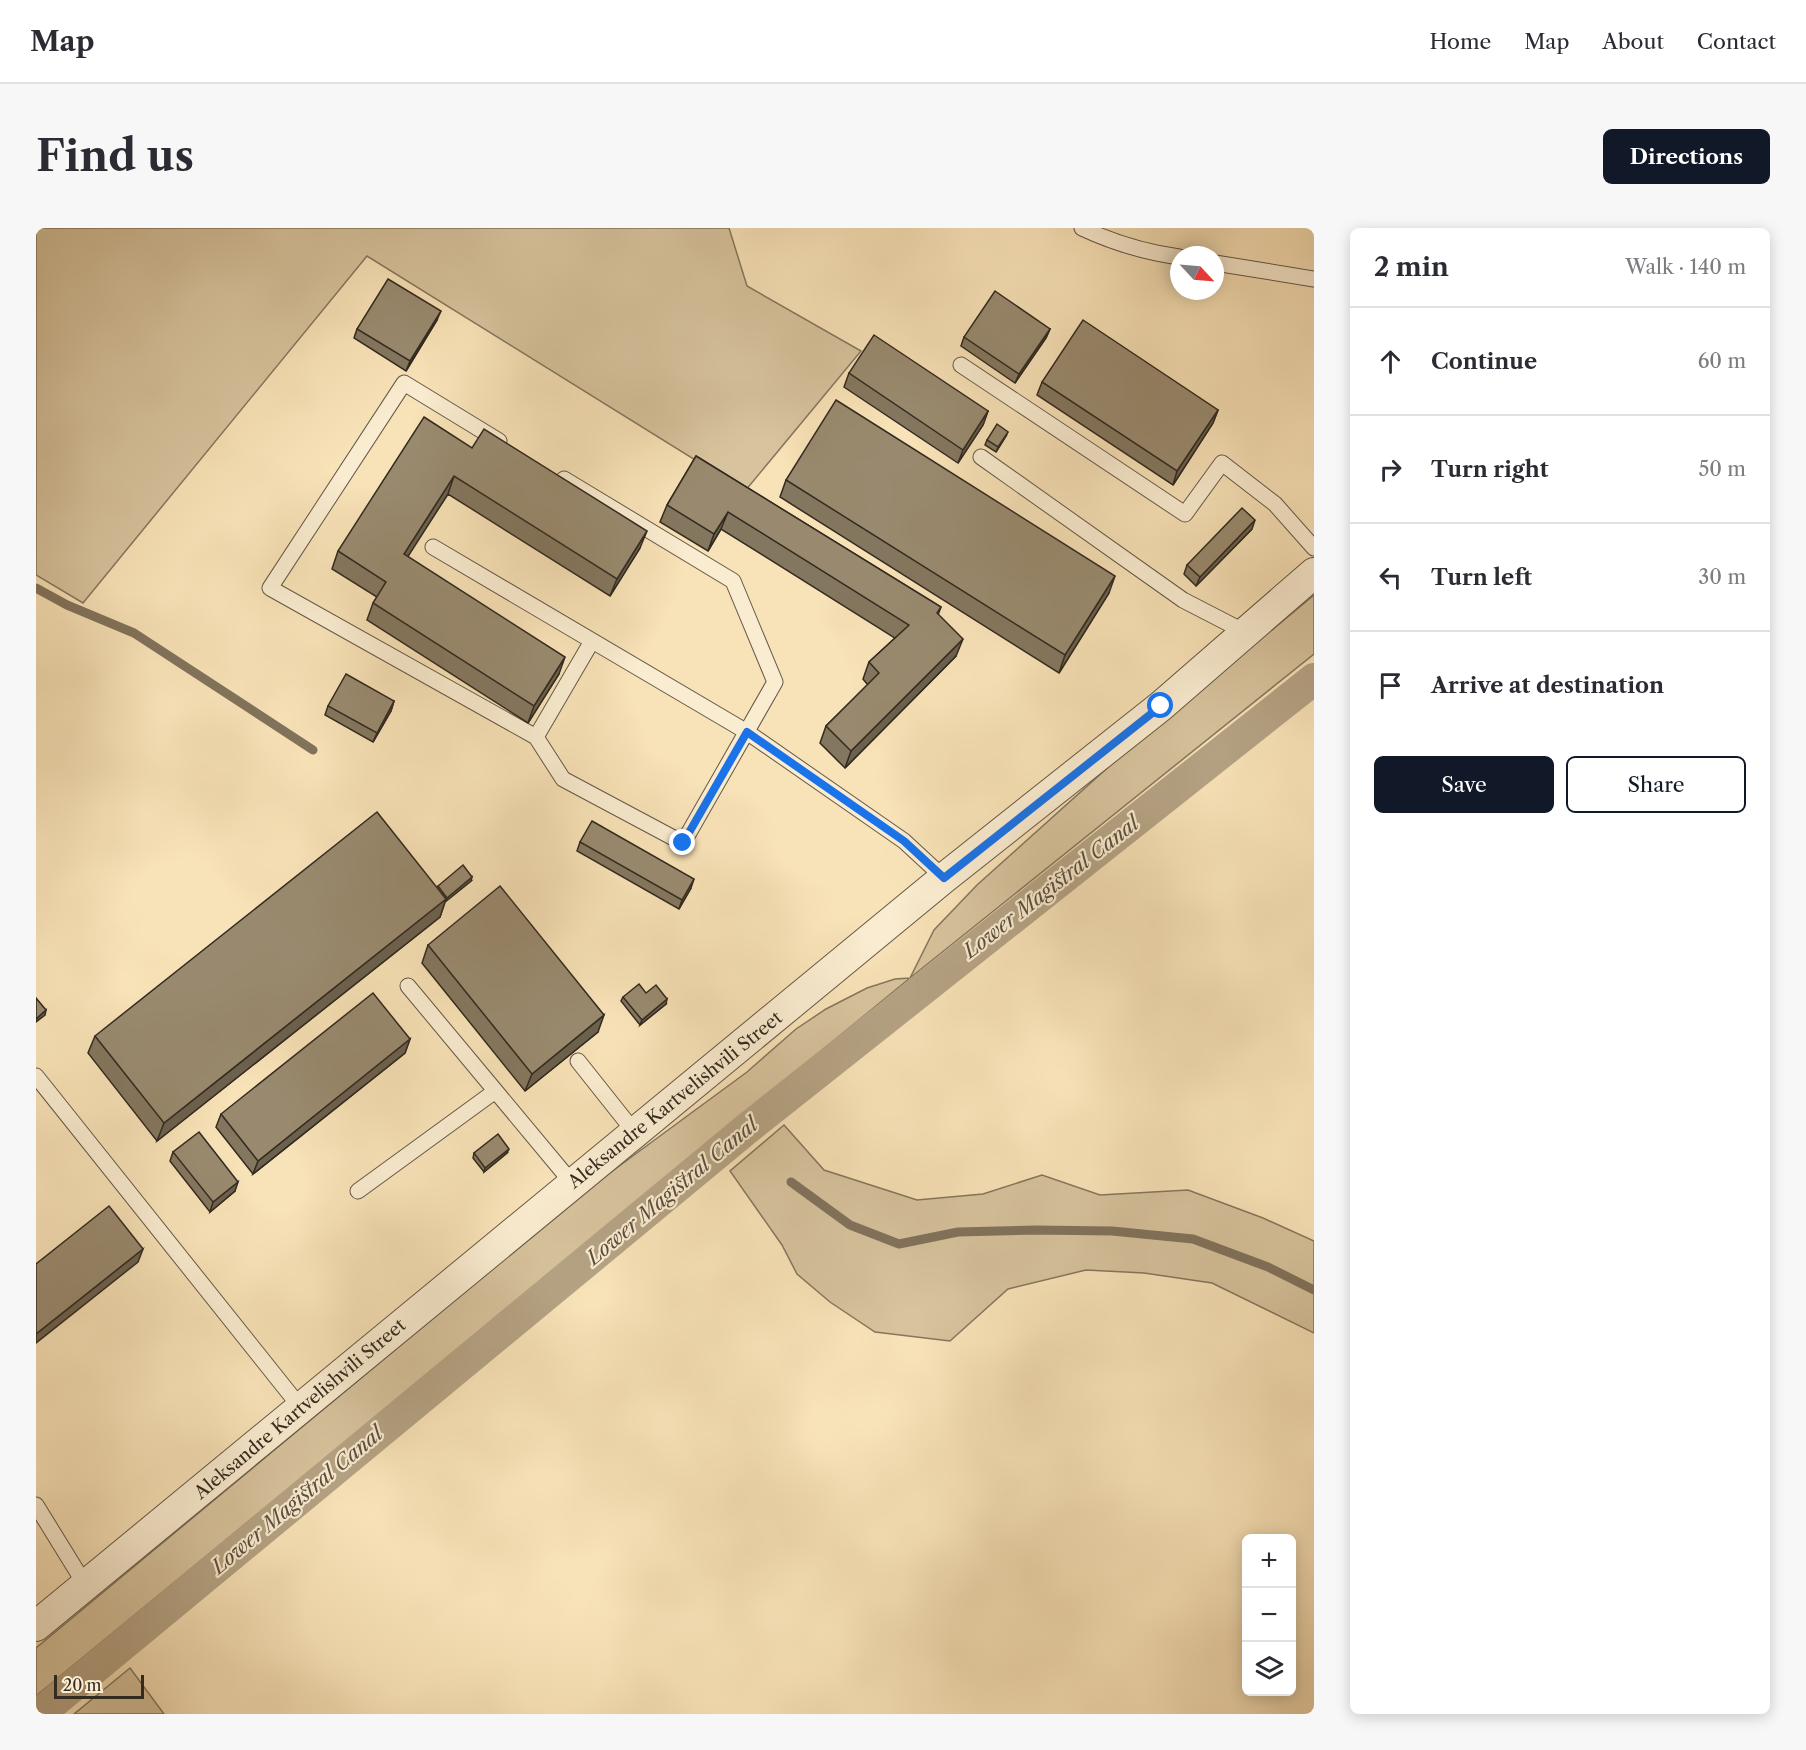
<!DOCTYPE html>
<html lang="en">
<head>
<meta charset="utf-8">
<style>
	body { margin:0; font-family:"Libre Caslon Text",serif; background:#f7f7f7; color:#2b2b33 }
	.controls { position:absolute; right:18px; bottom:18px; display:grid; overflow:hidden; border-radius:9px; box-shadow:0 3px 15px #0003 }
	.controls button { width:54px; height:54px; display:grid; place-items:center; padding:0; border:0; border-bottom:2px solid #e1e1e2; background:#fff; color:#2b2b33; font:30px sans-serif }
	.compass { position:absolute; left:1134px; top:18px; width:54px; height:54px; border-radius:50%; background:#fff; box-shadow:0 3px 15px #0003; rotate:116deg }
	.scale { position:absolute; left:18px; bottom:15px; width:90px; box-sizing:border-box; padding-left:6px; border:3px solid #332a20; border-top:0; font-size:16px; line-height:21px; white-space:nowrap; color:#332a20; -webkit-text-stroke:4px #faecd0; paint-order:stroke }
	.stop { position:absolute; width:18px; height:18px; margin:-14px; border:4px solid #1a73e8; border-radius:50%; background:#fff }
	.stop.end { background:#1a73e8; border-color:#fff; box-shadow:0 2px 6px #0008 }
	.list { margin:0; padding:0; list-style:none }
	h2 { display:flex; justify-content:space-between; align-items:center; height:78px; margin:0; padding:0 24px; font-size:26px }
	h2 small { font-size:20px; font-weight:400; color:#7c7c81 }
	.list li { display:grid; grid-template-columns:39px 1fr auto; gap:18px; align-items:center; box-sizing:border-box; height:108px; padding:0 24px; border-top:2px solid #e1e1e2 }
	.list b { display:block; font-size:22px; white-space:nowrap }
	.list em { font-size:20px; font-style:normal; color:#7c7c81 }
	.actions { display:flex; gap:12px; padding:18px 24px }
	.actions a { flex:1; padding:14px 0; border:2px solid #111827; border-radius:9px; text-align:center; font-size:21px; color:#111827 }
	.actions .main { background:#111827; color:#fff }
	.icon { flex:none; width:33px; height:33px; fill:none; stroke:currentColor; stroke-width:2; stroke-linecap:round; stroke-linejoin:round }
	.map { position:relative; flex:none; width:1278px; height:1486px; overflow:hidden; border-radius:9px }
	header { display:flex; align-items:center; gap:36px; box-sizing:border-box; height:84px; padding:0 30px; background:#fff; border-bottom:2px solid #e1e1e2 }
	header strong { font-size:28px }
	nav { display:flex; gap:33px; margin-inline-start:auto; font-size:21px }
	.intro { display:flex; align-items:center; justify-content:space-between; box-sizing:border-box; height:144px; padding:0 36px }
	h1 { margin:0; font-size:42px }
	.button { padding:15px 27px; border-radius:9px; background:#111827; color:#fff; font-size:21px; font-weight:700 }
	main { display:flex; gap:36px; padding:0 36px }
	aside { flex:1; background:#fff; border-radius:9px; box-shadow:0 3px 15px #0003 }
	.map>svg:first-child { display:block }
</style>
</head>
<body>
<header>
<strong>Map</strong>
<nav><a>Home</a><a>Map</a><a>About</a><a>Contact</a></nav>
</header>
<div class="intro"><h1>Find us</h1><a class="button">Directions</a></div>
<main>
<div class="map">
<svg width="1278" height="1486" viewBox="0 0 1278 1486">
	<rect width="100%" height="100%" fill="#f8e2b7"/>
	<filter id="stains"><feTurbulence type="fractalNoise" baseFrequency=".00333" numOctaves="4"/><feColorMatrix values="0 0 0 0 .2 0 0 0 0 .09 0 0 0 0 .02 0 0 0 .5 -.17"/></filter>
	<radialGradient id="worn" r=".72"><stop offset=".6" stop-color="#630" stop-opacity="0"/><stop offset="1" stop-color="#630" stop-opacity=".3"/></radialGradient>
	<path fill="#d7c39d" stroke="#85765e" stroke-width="1.5" d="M0,0H693L711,58L825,123L709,263L331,28L47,375L0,347Z
		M1278,367V426L874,750L0,1468V1420L556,958L711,844L760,801L790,781L831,760L859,751L874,750L898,702L941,657L1098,516Z
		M748,897L788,942L881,972L947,966L1006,947L1064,967L1152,962L1227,990L1278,1013V1105L1176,1055L1108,1045L1050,1042L972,1061L914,1113L839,1104L794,1074L761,1046L746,1017L694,943Z
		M94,1440L128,1486H38Z"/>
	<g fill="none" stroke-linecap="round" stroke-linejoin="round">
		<path stroke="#81735c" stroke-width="9" d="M0,360L31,377L98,405L277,522
			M755,954L814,997L863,1016L922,1004L1000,1002L1076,1003L1157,1011L1232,1039L1278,1062"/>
		<path stroke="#b5a384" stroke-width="32" d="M3,1486L713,899L1278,451"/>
		<defs>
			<path id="lane" d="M1046,0C1078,15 1108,24 1143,29
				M1179,35L1278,51
				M925,137L1149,286L1186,235L1239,276L1278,320
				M463,213L368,155L234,360L500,509L556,413
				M945,229L1147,372L1209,404
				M397,319L711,504L868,613L908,650
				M500,509L527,551L647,615L739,454L697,353L528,251
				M372,758L537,956
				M542,833L600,906
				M0,848L265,1180
				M322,963L458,864
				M0,1277L50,1358"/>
			<path id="street" d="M0,1398L908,650L1125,478L1278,345"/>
		</defs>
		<use href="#lane" stroke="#645846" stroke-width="17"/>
		<use href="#street" stroke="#645846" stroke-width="32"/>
		<use href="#lane" stroke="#faecd0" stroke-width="15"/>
		<use href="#street" stroke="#faecd0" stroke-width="30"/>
	</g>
	<path fill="#84775f" stroke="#332a20" stroke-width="1.5" d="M401,92L370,143L318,110L321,101Z
		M1014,101L1010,110L979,155L925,118L928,109Z
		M813,145L952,183L947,197L922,235L808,159Z
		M1006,154L1182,182L1177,195L1137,257L1001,167Z
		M970,208L960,224L949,217L951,212Z
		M436,220L604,320L574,368L412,266L371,328L523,446L492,495L331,392L337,375L341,369L296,341L302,323Z
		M660,228L905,379L902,387L920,428L809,540L784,515L790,498L832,457L827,451L833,434L859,410L685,301L672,323L624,294L631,277Z
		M750,252L1073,365L1023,445L744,269Z
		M1216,301L1160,358L1148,346L1151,337Z
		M358,473L355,483L337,514L289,487L292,478Z
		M544,614L655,660L643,681L541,623Z
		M435,653L409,674L404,689L121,913L52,825L59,808L401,660L402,658Z
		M392,717L562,804L489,863L386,735Z
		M587,769L630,776L604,797L585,773Z
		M374,811L369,825L217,946L180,899L185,886Z
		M137,924L199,963L174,984L134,933Z
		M438,925H471L448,944L437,930Z"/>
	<path fill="#6b614e" stroke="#332a20" stroke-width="1.5" d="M405,83L401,92L370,143L374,133Z
		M1014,101L1010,110L979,155L983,146Z
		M1182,182L1177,195L1137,257L1141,243Z
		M952,183L947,197L922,235L927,222Z
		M972,204L970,208L960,224L962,219Z
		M418,248L412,266L362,344L368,326Z
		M692,284L685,301L672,323L678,306Z
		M1219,292L1216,301L1160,358L1164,349Z
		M611,303L604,320L574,368L581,351Z
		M1079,348L1073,365L1023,445L1029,427Z
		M927,411L920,428L809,540L815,523Z
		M529,429L523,446L492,495L498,478Z
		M358,473L355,483L337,514L341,505Z
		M436,649L435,653L409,674L411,670Z
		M658,651L655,660L643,681L646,672Z
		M410,671L404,689L121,913L128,895Z
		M631,771L630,776L604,797L606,792Z
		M10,782L9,787L0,794V791Z
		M568,787L562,804L489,863L496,846Z
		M374,811L369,825L217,946L222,933Z
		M473,921L471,925L448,944L449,940Z
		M202,954L199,963L174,984L177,974Z
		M107,1021L102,1034L0,1115V1106Z"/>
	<path fill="#998a6f" stroke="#332a20" stroke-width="1.5" d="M352,51L405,83L374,133L321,101Z
		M959,63L1014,101L983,146L928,109Z
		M1047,92L1182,182L1141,243L1006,154Z
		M838,107L952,183L927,222L813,145Z
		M800,172L1079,348L1029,427L750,252Z
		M388,189L436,220L448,201L611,303L581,351L418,248L368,326L529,429L498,478L337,375L350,354L302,323Z
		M961,196L972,204L962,219L951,212Z
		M660,228L905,379L901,385L927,411L815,523L790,498L843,445L833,434L873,397L692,284L678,306L631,277Z
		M1206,280L1219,292L1164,349L1151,337Z
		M310,446L358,473L341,505L292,478Z
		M341,584L410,671L128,895L59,808Z
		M556,593L658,651L646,672L544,614Z
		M427,637L436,649L411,670L402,658Z
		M464,658L568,787L496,846L392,717Z
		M603,756L610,765L620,757L631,771L606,792L587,769Z
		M337,765L374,811L222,933L185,886Z
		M0,770L10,782L0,791Z
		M163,904L202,954L177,974L137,924Z
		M462,906L473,921L449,940L438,925Z
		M73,978L107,1021L0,1106V1036Z"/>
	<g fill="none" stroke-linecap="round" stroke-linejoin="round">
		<path stroke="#1a73e8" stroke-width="8" d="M647,615L711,504L868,613L908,650L1125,478"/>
	</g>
	<g text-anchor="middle" stroke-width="4.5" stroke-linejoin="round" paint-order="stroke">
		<g font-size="18" fill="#332a20" stroke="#faecd0">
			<text transform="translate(639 872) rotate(-39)" y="6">Aleksandre Kartvelishvili Street</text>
			<text transform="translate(264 1181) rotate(-40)" y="6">Aleksandre Kartvelishvili Street</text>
		</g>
		<g font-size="20" font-style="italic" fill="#5a4e3e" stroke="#faecd0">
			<text transform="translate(1015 659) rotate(-38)" y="7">Lower Magistral Canal</text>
			<text transform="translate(636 963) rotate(-40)" y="7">Lower Magistral Canal</text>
			<text transform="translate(261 1272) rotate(-40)" y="7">Lower Magistral Canal</text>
		</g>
	</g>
	<rect width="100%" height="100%" filter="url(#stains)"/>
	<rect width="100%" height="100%" fill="url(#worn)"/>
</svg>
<div class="controls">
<button>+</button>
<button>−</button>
<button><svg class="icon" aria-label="layers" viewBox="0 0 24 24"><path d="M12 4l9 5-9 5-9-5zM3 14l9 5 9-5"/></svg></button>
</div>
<svg class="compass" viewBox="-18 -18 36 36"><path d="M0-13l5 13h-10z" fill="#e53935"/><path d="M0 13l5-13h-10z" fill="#7c7c81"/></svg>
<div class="scale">20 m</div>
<div class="stop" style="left:1125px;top:478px"></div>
<div class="stop end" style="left:647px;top:615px"></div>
</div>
<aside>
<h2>2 min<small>Walk · 140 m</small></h2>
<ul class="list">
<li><svg class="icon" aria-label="ahead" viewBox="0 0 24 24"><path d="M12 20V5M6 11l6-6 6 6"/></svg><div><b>Continue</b></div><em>60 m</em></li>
<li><svg class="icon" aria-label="right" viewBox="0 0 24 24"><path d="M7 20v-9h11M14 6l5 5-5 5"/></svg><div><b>Turn right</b></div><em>50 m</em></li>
<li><svg class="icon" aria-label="left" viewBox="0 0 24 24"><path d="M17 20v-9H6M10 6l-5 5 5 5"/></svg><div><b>Turn left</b></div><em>30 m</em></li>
<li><svg class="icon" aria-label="arrive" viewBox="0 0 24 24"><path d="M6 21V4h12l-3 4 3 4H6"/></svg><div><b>Arrive at destination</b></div></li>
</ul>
<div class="actions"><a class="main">Save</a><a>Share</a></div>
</aside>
</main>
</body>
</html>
